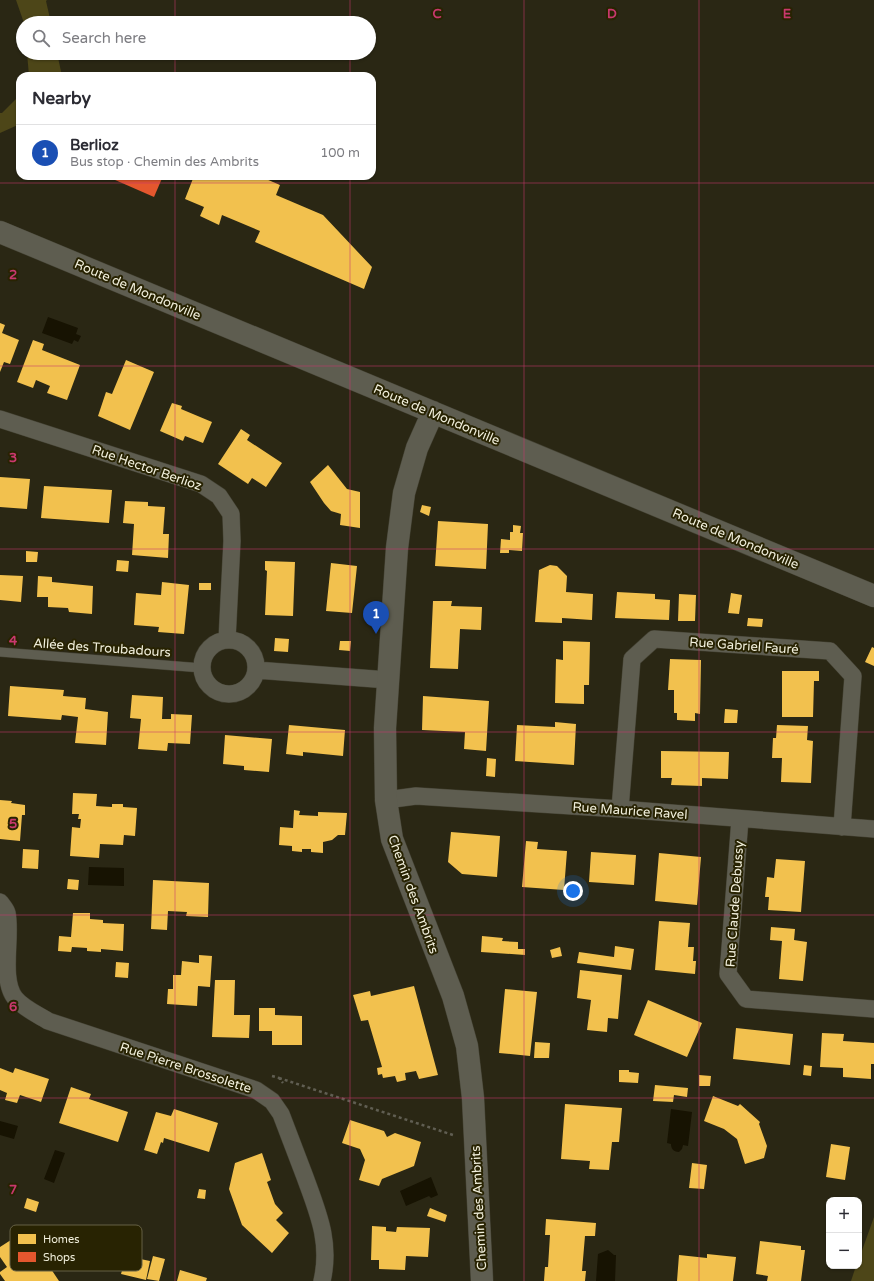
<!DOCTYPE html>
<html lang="en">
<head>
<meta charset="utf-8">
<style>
	body { margin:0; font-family:"Varela Round",sans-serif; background:#f7f7f7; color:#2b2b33 }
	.controls { position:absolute; right:12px; bottom:12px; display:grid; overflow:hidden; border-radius:8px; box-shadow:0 1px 3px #0004 }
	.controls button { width:36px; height:36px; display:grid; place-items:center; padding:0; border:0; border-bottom:1px solid #e1e1e2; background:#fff; color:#2b2b33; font:20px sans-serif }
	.you { position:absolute; left:573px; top:891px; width:14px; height:14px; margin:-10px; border:3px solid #fff; border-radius:50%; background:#1a73e8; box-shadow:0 0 0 6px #1a73e833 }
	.badge { display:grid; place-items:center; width:26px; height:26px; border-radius:50%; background:#7c3aed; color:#fff; font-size:13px; font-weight:700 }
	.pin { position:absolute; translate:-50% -33px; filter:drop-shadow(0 1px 2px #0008) }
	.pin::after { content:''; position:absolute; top:21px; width:14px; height:12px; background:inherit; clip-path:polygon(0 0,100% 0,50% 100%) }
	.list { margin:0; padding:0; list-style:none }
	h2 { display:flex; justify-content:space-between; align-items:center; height:52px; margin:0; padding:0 16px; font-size:17px }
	h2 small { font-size:13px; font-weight:400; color:#7c7c81 }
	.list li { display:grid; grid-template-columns:26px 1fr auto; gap:12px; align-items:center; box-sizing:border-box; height:56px; padding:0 16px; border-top:1px solid #e1e1e2 }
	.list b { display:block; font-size:15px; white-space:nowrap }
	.list p { margin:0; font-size:13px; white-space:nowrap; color:#7c7c81 }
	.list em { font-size:13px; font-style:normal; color:#7c7c81 }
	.icon { flex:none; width:22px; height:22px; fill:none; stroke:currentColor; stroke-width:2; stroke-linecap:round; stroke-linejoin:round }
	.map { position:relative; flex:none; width:874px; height:1281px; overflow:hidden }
	.search { position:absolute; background:#fff; box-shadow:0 1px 3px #0004; left:16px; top:16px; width:360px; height:44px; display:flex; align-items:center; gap:10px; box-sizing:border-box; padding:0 14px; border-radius:22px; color:#7c7c81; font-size:15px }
	.panel { position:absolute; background:#fff; box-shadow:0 1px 3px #0004; left:16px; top:72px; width:360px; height:108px; border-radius:12px }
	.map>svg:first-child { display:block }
</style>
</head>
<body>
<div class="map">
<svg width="874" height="1281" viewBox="0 0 874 1281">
	<rect width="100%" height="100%" fill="#2a2714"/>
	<path fill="#4d4618" d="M16,0H47L46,1L51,23H24Z
		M27,53H57L62,76H29Z
		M20,95V124L0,133V113H2Z
		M874,1217V1281H851L856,1266H859V1259Z"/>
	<path fill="#171302" d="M48,317L78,328L76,334L81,336L78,342L74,340L72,344L42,333Z
		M89,867L124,868V886L88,885Z
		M671,1109L692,1112L688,1146L683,1145L682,1149L679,1152C673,1152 671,1148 671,1144L667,1143Z
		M0,1121L18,1126L14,1139L0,1135Z
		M55,1150L65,1153L54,1183L44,1179Z
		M431,1177L438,1195L431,1198L429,1196L406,1206L400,1191Z
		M608,1250L614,1255H616L615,1281H596L598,1254Z"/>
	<path fill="#f2c14e" d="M194,176H259L280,185L276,195L323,215L372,267L364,289L255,242L260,231L222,215L219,225L200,216L204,207L185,199Z
		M0,323L5,325L2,333L19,340L10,364L4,362L0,372Z
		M33,340L44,344L42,350L80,365L67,400L47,393L50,386L36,380L33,388L17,382Z
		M126,360L154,372L130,430L98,416L106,392L112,394Z
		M172,403L182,406L181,409L212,422L203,443L185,436L183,441L160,431Z
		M241,429L250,435L247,440L282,463L266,487L252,478L248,484L218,464Z
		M328,465L347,489L360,492V528L340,525L341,514L331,511L324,503L310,482Z
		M0,477L30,479L27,509L0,507Z
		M44,486L112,490L109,523L41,518Z
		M125,501L148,502V506L165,507L163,534H169L168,558L132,555L134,524L123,523Z
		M422,505L431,507L429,516L420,512Z
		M438,521L488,524L486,569L435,566Z
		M513,525L521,526L520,533H523L522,551L509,550V553H500L501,539L510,540V532H513Z
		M26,551L38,552L37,562H26Z
		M117,560L129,561L128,572L116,571Z
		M265,561L295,562L293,616L265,615L267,571L265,570Z
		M331,563L357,566L352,613L326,611Z
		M550,565L557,566L567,576L566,592L593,594L592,620L562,618V623L535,622L539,570Z
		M0,575L23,576L21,602L0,600Z
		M38,576L52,577V582L93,586L92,614L69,612L68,608L48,607V597H37Z
		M162,582L189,585L184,634L158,632L159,627L134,625L136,593L161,595Z
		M199,583H211V590H199Z
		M617,592L655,594V599L670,600L669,620L615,618Z
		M731,593L742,595L739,614L728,613Z
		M679,594L696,595L695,621H678Z
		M433,601H452L451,606L482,607L481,630L460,629L458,669L430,668Z
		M748,618L763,619L762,627L747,626Z
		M275,638L289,639L288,652L274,651Z
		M340,641H351L350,651L339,650Z
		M563,641L590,642L589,685H584V704L555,703L556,659L563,660Z
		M872,647L874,648V666L865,662Z
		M670,659L701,660L700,714L695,713V721L677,720V713H674V690H668Z
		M782,671H819V681H814L813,717H782Z
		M10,686L64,690L63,696L86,698L85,709L108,712L106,745L75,743L78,717L62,715L61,720L8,716Z
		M132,695L163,697L162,719H171V714L192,715L190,744L168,743L167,751L138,749L141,719L130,718Z
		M423,696L489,701L486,751L464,749L465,732L422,730Z
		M725,709L738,710L737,723H724Z
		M555,722L576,724L574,765L515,761L517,725L555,727Z
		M289,725L345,730L343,756L303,752V756L286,754Z
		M777,725L808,726L807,740L813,741L811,783L781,782L782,758H772L773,738H776Z
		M225,735L272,739L269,772L244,770V766L223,764Z
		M661,751L729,752L728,779L702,778V786L671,785L672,778H661Z
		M487,758L496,759L495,777L486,776Z
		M73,793L97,794L96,806L112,807V804H123V807L137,808L135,836L124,835L123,845L100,844L99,858L70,856L72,827L80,828L81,819H78L79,814H72Z
		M0,800L12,801L11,803L25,805V815H22L20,841L0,839Z
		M294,810L300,811L299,815L318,816V812L347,813L345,835H338L332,840L323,842V853L311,852V849H302V852L292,851V846L279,845L280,827L293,828Z
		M451,832L500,836L497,877L462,874L448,862Z
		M526,841L538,842L537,849L567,851L564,890L522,887Z
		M23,849L39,850L38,869L22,868Z
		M591,852L636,855L634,885L589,882Z
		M659,853L701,857L697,905L655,901Z
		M776,859L805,861L801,912L768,910L769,897H765L767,877L774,878Z
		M68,879L79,880L78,890L67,889Z
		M153,880L209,883L208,917L186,916L187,912L168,911L167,930L151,929Z
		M73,913H90V919L103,920V923L124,924L123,951L101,949V952L87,951V948L72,947L71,952L58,951L59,936L71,937Z
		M659,921L690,923L688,947H694L693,961H696L695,974L655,970Z
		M771,927L795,929L794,940L807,942L803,981L779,979L782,941L770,940Z
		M482,936L503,938L502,941L518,942V949H525V955L481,952Z
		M615,946L634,949L631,970L577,963L579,952L614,957Z
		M560,947L562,956L552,958L550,950Z
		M199,955L212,956L210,987L198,986L197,1006L167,1004L168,989H173V975H181L182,961L199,963Z
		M116,962L129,963L128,978L115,977Z
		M580,970L622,975L618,1019L608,1018L607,1032L587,1030L591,1000L577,998Z
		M215,980H235L234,1015H250L249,1038L212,1037Z
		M414,986L438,1075L419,1079L416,1071L405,1073L406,1080L397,1082L395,1076L383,1078L382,1074L378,1075L377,1068L382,1067L368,1020L361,1021L353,995L370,991L371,996Z
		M505,989L537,992L530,1056L499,1053Z
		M648,1000L702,1023L687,1057L634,1035Z
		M259,1008H275V1015L302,1016V1045H272V1031H259Z
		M736,1028L793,1034L790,1065L733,1059Z
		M822,1033L844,1034L843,1041L874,1043V1064H871V1079L843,1077V1068L820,1067Z
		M535,1042L550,1043L549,1058H534Z
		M804,1065L812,1066L811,1076L803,1075Z
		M0,1068L13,1073L15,1068L49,1079L41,1102L20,1095L17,1103L5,1100L7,1093L0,1090Z
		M619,1070H629V1072L639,1073L638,1083L619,1082Z
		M699,1075L711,1076L710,1086H699Z
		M655,1085L688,1088L687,1097L674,1095L673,1102L653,1101Z
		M71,1087L91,1094L89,1099L128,1112L118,1142L59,1123Z
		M713,1096L738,1106L740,1104L760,1122L759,1124L767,1146L764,1158L745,1164L737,1139L724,1129L704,1121Z
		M565,1104L622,1108L619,1142H612L609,1170L589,1169L590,1161L561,1159Z
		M174,1109L218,1123L209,1152L164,1138L163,1143L161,1142L157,1154L144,1150L156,1112L171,1116Z
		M350,1120L384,1131L387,1137L395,1133L421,1142L414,1166L382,1179L379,1186L359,1180L365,1160L360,1149L342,1143Z
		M831,1144L850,1147L845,1180L826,1177Z
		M262,1153L271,1180L267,1182L275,1204L283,1213L276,1220L289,1233L272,1253L242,1225L229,1189L235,1163Z
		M692,1163L707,1165L704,1189L689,1188Z
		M199,1189L206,1190L205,1199L197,1198Z
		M27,1198L39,1202L36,1212L24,1208Z
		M430,1208L447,1215L445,1222L427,1216Z
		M546,1219L596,1223L595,1236H585L582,1271H586L585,1281H544L545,1267H548L550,1235H545Z
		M372,1226L386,1227V1231L396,1232L397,1227L430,1228L428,1257L406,1256L405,1270L379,1269V1260H371Z
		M14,1238L25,1256L28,1254L38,1269L47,1263L59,1281H5L0,1274V1272L7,1267L0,1257V1247Z
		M760,1241L801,1246V1250H805L801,1281H767L768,1276L756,1274Z
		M707,1254L736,1257L733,1281H677L679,1255L707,1258Z
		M126,1256L150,1261L146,1280L121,1274Z
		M153,1256L165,1259L159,1281L147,1279Z
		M180,1270L207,1278L206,1281H177Z"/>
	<path fill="#e4572e" d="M106,176H163L154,197Z"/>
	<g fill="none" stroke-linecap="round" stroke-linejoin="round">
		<defs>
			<path id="lane" d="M0,652L202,668"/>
			<path id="street" d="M0,419L201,484L219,496L231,514L232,541L227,640
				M202 667a27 27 0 1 1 54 0a27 27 0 1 1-54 0Z
				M256,670L388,680
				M386,800L416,796L620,809L874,829
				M620,809L632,659L654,639L830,651L853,676L842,827
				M740,819L728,974L746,999L874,1009
				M0,902C2,905 6,909 7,913C12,936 0,979 15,998C23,1008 37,1014 48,1021L256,1090L272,1101L281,1114C289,1135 297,1156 305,1177C318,1213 331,1242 322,1281"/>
			<path id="secondary" d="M0,232L874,596
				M433,412L417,448L404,493L397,548L385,728L386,800L392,839L453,996L467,1046L473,1098L482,1281"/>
		</defs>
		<use href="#lane" stroke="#434132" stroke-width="10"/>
		<use href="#street" stroke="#434132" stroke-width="18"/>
		<use href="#secondary" stroke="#434132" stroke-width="23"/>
		<path stroke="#605e52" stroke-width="2.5" stroke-dasharray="3 3" stroke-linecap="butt" d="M272,1076L279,1078L283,1083
			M279,1078L453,1135"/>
		<use href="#lane" stroke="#5e5d50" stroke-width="9"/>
		<use href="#street" stroke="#5e5d50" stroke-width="17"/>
		<use href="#secondary" stroke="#5e5d50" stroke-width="22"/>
	</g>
	<path fill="none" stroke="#c9386e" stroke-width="1" stroke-opacity="0.55" d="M175,0V23M350,0V23M524,0V1281M699,0V1281M175,53V76M350,53V76M175,176V1281M350,176V1281M0,183H874M0,366H874M0,549H874M0,732H874M0,915H874M0,1098H874"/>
	<g text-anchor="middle" stroke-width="4" stroke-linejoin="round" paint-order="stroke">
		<g font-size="13" fill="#f2f0dd" stroke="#282302">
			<text transform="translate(138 289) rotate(23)" y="5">Route de Mondonville</text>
			<text transform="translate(437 414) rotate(23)" y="5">Route de Mondonville</text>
			<text transform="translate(147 467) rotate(19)" y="5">Rue Hector Berlioz</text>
			<text transform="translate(736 538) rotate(23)" y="5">Route de Mondonville</text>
			<text transform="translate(744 645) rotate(4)" y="5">Rue Gabriel Fauré</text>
			<text transform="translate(102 647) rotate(4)" y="5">Allée des Troubadours</text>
			<text transform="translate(630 810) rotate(4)" y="5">Rue Maurice Ravel</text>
			<text transform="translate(414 894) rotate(70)" y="5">Chemin des Ambrits</text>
			<text transform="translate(734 904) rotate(-86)" y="5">Rue Claude Debussy</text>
			<text transform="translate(186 1067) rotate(18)" y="5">Rue Pierre Brossolette</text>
			<text transform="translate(478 1208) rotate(-93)" y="5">Chemin des Ambrits</text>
		</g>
	</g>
	<rect x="10" y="1225" width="132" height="46" rx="6" fill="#282302" stroke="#656044" stroke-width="1"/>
	<rect x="18" y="1234" width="18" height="10" fill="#f2c14e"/>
	<rect x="18" y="1252" width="18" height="10" fill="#e4572e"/>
	<g font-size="11" fill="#f2f0dd">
		<text x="43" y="1243">Homes</text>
		<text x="43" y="1261">Shops</text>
	</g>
	<g font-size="13" text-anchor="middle" font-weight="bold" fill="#c9386e" stroke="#282302" stroke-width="4" stroke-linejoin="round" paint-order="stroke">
		<text x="437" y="18">C</text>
		<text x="612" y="18">D</text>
		<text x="787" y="18">E</text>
		<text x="13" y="279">2</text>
		<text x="13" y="462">3</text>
		<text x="13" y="645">4</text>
		<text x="13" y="828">5</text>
		<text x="13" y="1011">6</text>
		<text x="13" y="1194">7</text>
	</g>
</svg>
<div class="controls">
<button>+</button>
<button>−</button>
</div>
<div class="you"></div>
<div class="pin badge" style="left:376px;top:634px;background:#1a4fb4">1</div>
<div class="search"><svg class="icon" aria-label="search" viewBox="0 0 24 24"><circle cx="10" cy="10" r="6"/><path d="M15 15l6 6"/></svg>Search here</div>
<section class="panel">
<h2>Nearby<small></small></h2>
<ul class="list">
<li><span class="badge" style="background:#1a4fb4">1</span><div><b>Berlioz</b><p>Bus stop · Chemin des Ambrits</p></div><em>100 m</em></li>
</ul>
</section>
</div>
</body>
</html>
